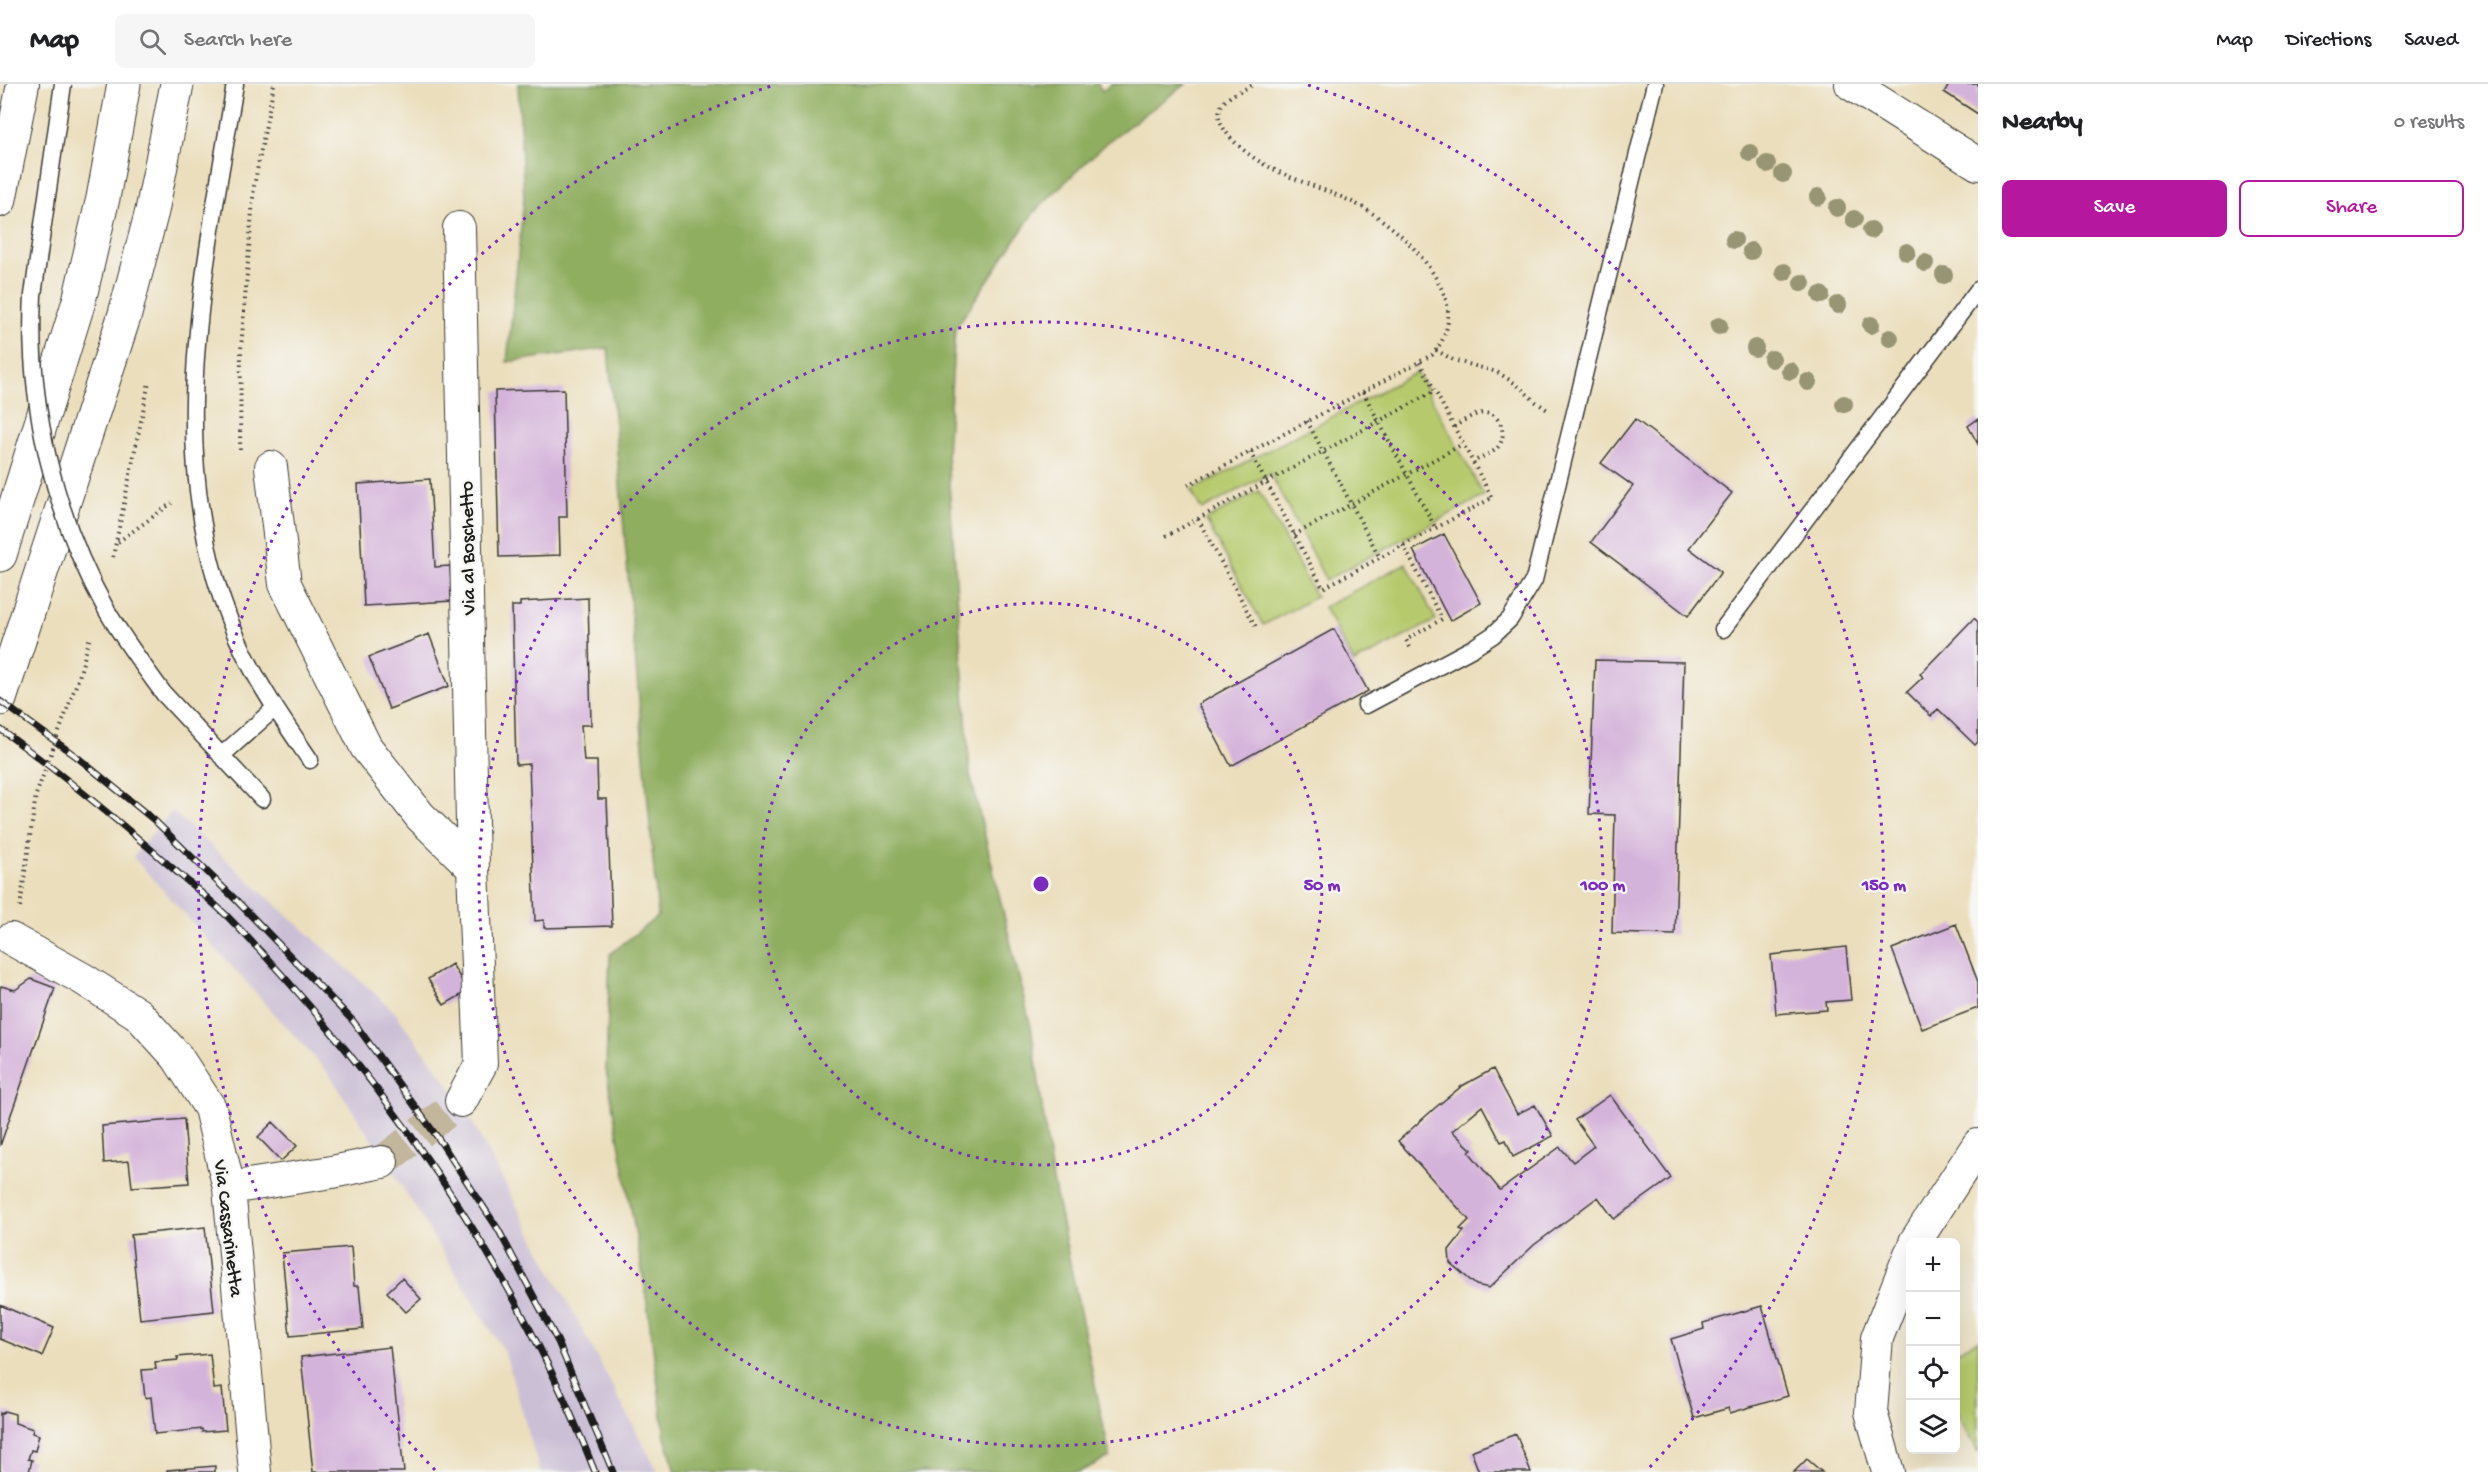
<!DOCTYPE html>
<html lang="en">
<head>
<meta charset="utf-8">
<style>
	body { margin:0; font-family:"Gochi Hand",sans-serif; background:#f6f6f6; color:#202124 }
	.controls { position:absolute; right:18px; bottom:18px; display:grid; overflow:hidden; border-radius:9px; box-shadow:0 6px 24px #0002 }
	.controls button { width:54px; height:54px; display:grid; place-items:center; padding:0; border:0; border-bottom:2px solid #e0e0e0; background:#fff; color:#202124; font:30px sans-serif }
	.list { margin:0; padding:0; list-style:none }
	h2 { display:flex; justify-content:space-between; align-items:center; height:78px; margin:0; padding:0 24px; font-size:26px }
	h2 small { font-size:20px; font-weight:400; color:#757577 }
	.actions { display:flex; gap:12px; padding:18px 24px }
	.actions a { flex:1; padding:14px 0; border:2px solid #b5179e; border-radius:9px; text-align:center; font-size:21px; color:#b5179e }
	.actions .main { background:#b5179e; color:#fff }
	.icon { flex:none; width:33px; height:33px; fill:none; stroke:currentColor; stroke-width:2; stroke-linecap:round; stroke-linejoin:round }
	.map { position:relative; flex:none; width:1978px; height:1388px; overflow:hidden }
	header { display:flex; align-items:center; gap:36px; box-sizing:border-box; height:84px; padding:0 30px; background:#fff; border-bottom:2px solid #e0e0e0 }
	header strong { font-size:28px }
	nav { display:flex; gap:33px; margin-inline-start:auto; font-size:21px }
	.search { width:420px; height:54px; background:#f6f6f6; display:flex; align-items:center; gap:15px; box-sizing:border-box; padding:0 21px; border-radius:9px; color:#757577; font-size:22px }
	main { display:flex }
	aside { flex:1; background:#fff }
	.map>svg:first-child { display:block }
</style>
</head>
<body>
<header>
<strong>Map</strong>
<div class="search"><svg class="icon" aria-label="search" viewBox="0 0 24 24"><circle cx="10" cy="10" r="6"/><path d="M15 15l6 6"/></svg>Search here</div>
<nav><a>Map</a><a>Directions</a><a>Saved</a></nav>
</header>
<main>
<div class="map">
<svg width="1978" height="1388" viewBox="0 0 1978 1388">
	<rect width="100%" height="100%" fill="#f6f6f2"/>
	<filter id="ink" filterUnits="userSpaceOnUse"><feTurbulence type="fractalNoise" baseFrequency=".0167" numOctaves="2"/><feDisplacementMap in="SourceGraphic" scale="12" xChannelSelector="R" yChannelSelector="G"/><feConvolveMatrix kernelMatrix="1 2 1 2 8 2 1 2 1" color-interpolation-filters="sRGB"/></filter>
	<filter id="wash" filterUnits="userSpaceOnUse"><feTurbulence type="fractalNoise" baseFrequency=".008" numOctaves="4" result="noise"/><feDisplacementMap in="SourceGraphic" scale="24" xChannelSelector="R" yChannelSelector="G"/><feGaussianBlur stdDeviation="1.35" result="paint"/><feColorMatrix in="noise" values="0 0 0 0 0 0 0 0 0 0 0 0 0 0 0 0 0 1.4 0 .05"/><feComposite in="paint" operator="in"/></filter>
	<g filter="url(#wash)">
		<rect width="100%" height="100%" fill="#ebdebc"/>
		<path fill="#cbbfd5" d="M172,727L393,926L461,1017L658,1388H540L505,1269L405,1107L329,990L133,773Z"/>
		<path fill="#b6ca6d" stroke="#697344" stroke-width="1.5" d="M1417,288L1484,412L1326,496L1270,389L1202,426L1191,407Z
			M1259,407L1316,513L1263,541L1206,436Z
			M1406,479L1436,536L1354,579L1324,523Z
			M1978,1256V1368L1956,1327V1268Z"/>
		<path fill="#90ae60" stroke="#56653e" stroke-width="1.5" d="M518,0H1098L1102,7L1112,0H1186L1107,58L1034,128L955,245L947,370L970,690L1032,948L1051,1087L1110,1373L1079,1388H676L665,1353L644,1197L606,986L610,870L658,832L608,264L507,278L524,114Z"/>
		<g id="blocks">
			<path fill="#d4b3da" d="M1950,0H1978V30L1944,8Z
				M564,305L567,433H559L560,471L499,473L495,307Z
				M1635,335L1732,409L1689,464L1721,488L1688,532L1591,458L1633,402L1601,379Z
				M1978,335V360L1968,342Z
				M430,395L435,483L450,482L452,517L364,522L358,400Z
				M1444,450L1481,519L1450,537L1413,466Z
				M588,514L591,641H581L584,677H597L598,715H607L612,842L544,844V836L535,837L529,680L516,681L512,522H520V518Z
				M1974,534L1978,538V658L1975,661L1938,625L1931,632L1907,608L1923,593L1920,590Z
				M1334,545L1368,607L1231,682L1198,620Z
				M429,550L449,602L389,625L369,573Z
				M1595,576L1684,578L1675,851L1612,849L1615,731L1589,730Z
				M1956,840L1978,898V924L1922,945L1892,865Z
				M1846,863L1851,916L1826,918L1827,926L1776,930L1771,871Z
				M452,880L468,907L444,921L428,895Z
				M31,895L55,904L0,1062V906L1,902L15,906Z
				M1493,985L1517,1030L1535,1021L1553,1052L1513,1073L1506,1056L1501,1058L1482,1022L1452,1047L1472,1066L1469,1068L1500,1106L1560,1063L1573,1078L1594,1062L1575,1036L1610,1011L1671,1094L1614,1135L1598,1113L1534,1161L1489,1204L1476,1201L1450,1179L1449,1166L1464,1147L1460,1145L1469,1136L1398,1057L1436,1023L1462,1002Z
				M184,1035L189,1099L132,1103L129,1077L104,1079L102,1042Z
				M273,1038L297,1062L281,1077L258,1053Z
				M205,1143L214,1227L140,1235L131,1151Z
				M351,1163L354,1202H359L363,1245L290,1252L282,1169Z
				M402,1194L421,1215L406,1228L387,1208Z
				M0,1221L54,1244L42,1272L0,1255Z
				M1762,1222L1788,1312L1730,1329L1729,1324L1694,1334L1671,1255L1704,1245L1703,1239Z
				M390,1263L404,1388H313L301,1273Z
				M210,1270L214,1305L222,1304L226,1346L202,1348V1345L155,1350L151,1313L145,1314L142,1286L156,1285L155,1278L178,1276L177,1273Z
				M4,1327L15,1330V1339L33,1345L32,1349L39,1351L35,1367L31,1366L28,1375L32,1376L29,1388H0V1329L2,1330Z
				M1516,1350L1531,1388H1479L1471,1367Z
				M1807,1375L1822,1388H1794Z
				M215,1382V1388H167V1386Z"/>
		</g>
	</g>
	<g filter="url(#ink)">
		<use href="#blocks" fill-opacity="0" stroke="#3b3934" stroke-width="1.5"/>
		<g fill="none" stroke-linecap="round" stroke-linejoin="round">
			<path stroke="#c2b79c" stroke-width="32" stroke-dasharray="32 16" stroke-linecap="butt" d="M382,1078L461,1017"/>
			<defs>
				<path id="lane" d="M235,0C205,190 155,389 245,571C263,608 287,642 310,676
					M1723,545L1978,206
					M164,610L262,715
					M1366,621L1473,564L1493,551L1510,535L1534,496L1655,0
					M221,672L275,624"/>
				<path id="street" d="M1851,0L1978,80
					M0,117L23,0
					M459,144L473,784L481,980L461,1017
					M271,383L285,500L366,663L420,732L473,784
					M11,855L83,895L138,930L177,973L210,1024L229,1104L255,1388
					M229,1104L332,1088L382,1078
					M1915,1158L1978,1061
					M1888,1388L1871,1328L1877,1254L1910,1170"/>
				<path id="primary" d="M0,471L79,217L103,114L124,0
					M0,615L125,230L152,127L177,0"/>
			</defs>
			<use href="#lane" stroke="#3b3934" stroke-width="19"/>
			<use href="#street" stroke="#3b3934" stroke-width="34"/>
			<use href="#primary" stroke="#3b3934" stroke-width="35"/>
			<path stroke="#3b3934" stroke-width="4" stroke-dasharray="1.5 4.5" stroke-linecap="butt" d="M1436,266L1453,276L1497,288L1516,300L1536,318L1549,327
				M1363,308L1436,445
				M1307,337L1380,474
				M1454,343C1463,337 1474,329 1485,329C1501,330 1508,351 1498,363C1492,370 1481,373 1473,378
				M240,366L241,265L254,102L274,0
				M1250,368L1323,504L1492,414L1419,277
				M1188,401L1432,271C1448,253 1453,231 1443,208C1428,174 1398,145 1367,126C1337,108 1302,100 1271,84C1252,75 1204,41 1224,18C1231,10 1245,5 1255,0
				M1198,435L1257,545
				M1294,451L1463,360
				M1166,452L1435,307
				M118,458L172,419
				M1403,461L1442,535L1406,556L1411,565
				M113,473L149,298
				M20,823L36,711L79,593L90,553"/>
			<use href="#lane" stroke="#fff" stroke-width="16"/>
			<use href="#street" stroke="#fff" stroke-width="32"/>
			<use href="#primary" stroke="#fff" stroke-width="33"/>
			<defs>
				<path id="rail" d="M0,617L77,673L154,736L237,817L353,937L438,1054L498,1145L558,1258L613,1388
					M0,645C59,688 115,734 170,782C189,799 210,815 228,833C383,992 514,1181 595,1388"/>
			</defs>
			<use href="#rail" stroke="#1c1c1c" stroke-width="7"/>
			<use href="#rail" stroke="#f6f6f2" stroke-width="4.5" stroke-dasharray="14" stroke-linecap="butt"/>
			<defs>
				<path id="lane-bridge" d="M63,0L33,211C27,319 54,432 107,527C124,556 144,583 164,610"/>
			</defs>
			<use href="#lane-bridge" stroke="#3b3934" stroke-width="19" stroke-linecap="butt"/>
			<use href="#lane-bridge" stroke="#fff" stroke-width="16"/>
		</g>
		<g fill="#979573">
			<circle cx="1750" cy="69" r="9"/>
			<circle cx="1767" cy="80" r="9"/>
			<circle cx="1783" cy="90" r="9"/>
			<circle cx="1818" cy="113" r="9"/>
			<circle cx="1837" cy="124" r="9"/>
			<circle cx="1854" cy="135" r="9"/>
			<circle cx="1871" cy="146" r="9"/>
			<circle cx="1734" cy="156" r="9"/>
			<circle cx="1751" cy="167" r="9"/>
			<circle cx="1907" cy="168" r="9"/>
			<circle cx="1925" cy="179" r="9"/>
			<circle cx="1784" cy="188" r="9"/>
			<circle cx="1944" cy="191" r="9"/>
			<circle cx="1802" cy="199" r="9"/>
			<circle cx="1821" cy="211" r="9"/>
			<circle cx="1838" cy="221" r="9"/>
			<circle cx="1871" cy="241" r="9"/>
			<circle cx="1719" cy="242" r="9"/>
			<circle cx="1890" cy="254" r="9"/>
			<circle cx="1755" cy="264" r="9"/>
			<circle cx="1772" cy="275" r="9"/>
			<circle cx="1790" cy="287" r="9"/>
			<circle cx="1808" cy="298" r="9"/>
			<circle cx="1844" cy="320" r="9"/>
		</g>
	</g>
	<g fill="none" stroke="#7b2cbf" stroke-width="3" stroke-dasharray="3 6">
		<circle cx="1041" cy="800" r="281"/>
		<circle cx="1041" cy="800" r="562"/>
		<path d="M435 1386A843 843 0 0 1 774 1M1308 1A843 843 0 0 1 1647 1386"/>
	</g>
	<g text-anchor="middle" stroke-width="4.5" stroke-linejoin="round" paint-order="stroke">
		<g font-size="20" fill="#1c1c1c" stroke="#f6f6f2">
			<text transform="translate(466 464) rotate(-91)" y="7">Via al Boschetto</text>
			<text transform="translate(230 1144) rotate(83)" y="7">Via Cassarinetta</text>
		</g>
	</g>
	<circle cx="1041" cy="800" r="9" fill="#7b2cbf" stroke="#f6f6f2" stroke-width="3"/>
	<g font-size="18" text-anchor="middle" font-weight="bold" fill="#7b2cbf" stroke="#f6f6f2" stroke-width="4.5" stroke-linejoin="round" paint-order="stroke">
		<text x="1322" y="806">50 m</text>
		<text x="1603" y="806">100 m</text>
		<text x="1884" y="806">150 m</text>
	</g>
</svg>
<div class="controls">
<button>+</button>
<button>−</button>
<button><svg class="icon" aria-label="locate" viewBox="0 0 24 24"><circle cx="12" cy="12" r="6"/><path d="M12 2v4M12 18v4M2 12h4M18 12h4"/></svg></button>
<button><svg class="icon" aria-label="layers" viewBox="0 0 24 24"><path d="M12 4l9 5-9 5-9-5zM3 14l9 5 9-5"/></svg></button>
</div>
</div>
<aside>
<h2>Nearby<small>0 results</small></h2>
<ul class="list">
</ul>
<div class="actions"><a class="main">Save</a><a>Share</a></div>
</aside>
</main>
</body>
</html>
